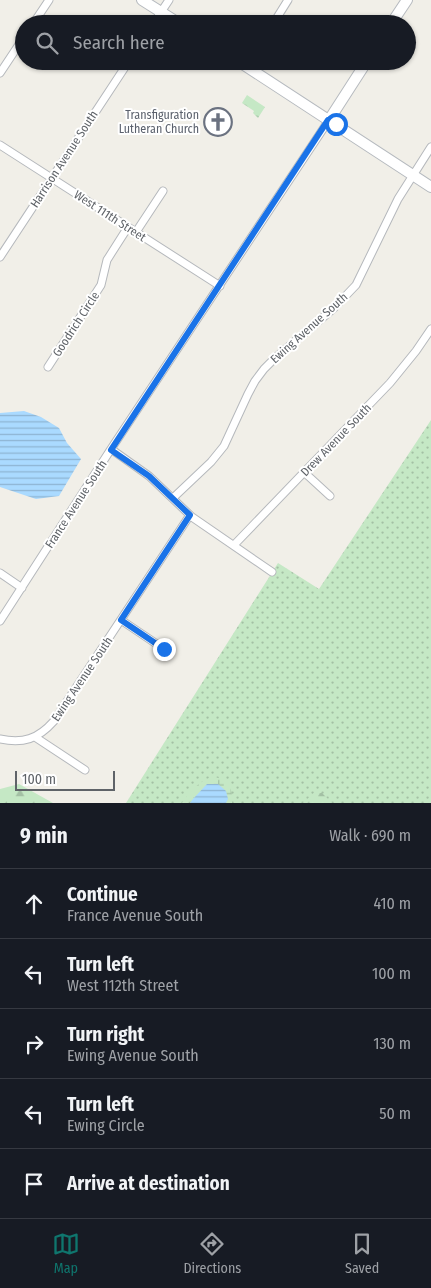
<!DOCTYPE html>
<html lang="en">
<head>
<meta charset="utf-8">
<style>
	body { margin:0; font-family:"Fira Sans Condensed",sans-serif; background:#20242c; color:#f1f3f6 }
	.scale { position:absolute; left:15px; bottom:12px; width:100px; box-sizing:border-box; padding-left:5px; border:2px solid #5f6368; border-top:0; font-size:14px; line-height:18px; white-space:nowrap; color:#5f6368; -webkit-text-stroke:4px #fff; paint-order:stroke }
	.stop { position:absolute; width:15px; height:15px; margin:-11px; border:4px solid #1a73e8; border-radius:50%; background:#fff }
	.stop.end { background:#1a73e8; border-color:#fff; box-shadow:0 1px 5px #0008 }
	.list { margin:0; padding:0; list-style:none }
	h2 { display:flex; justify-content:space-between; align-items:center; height:65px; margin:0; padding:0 20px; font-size:21px }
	h2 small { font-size:16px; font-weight:400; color:#9ea1a6 }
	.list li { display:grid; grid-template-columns:32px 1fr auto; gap:15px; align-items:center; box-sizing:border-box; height:70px; padding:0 20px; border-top:1px solid #363941 }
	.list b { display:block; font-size:19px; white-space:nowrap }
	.list p { margin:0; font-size:16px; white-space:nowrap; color:#9ea1a6 }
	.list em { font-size:16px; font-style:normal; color:#9ea1a6 }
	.icon { flex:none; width:28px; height:28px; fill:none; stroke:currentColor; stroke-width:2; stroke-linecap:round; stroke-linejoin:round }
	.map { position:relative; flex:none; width:431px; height:803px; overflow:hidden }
	.search { position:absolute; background:#171b24; box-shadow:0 1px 4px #0004; left:15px; right:15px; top:15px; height:55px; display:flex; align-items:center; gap:12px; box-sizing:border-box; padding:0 18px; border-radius:28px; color:#9ea1a6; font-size:19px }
	.sheet { height:415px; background:#171b24 }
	nav { display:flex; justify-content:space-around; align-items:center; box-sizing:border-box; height:70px; border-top:1px solid #363941; background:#171b24; font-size:14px; color:#9ea1a6 }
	nav a { display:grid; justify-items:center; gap:2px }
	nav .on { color:#0f766e }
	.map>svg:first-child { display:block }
</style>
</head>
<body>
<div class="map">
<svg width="431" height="803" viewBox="0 0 431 803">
	<defs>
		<pattern id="grass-dots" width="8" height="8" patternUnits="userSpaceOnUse" patternTransform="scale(1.25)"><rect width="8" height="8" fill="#c5e8c5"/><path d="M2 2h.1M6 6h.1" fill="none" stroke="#a3c0a4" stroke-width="1.8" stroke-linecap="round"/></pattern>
		<pattern id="forest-firs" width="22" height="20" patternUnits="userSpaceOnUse" patternTransform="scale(1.25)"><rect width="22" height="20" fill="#c5e8c5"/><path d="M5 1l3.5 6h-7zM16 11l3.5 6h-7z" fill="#a3c0a4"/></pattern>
		<pattern id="wetland-marsh" width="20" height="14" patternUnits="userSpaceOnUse" patternTransform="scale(1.25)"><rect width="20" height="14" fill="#c5e8c5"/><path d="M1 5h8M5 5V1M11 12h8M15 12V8" fill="none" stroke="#a3c0a4"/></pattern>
		<pattern id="park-crowns" width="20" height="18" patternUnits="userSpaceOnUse" patternTransform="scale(1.25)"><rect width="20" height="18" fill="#c5e8c5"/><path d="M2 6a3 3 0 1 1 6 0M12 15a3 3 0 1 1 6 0" fill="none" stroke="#a3c0a4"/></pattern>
		<pattern id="water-rules" width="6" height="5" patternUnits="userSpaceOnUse" patternTransform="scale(1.25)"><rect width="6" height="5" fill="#aadaff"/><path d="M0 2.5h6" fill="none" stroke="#8eb4d2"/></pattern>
	</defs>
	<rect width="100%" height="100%" fill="#f1efe8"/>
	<path fill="url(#grass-dots)" d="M431,420V803H126L278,563L319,589Z"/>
	<path fill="url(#forest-firs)" d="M19,784L53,803H0V789Z
		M314,793H322L332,803H303Z"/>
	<path fill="url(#wetland-marsh)" d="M215,777C229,781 233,788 232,803H226L228,799L218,784H208L193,798L190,803H182C190,792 201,778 215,777Z"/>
	<path fill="url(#park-crowns)" d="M247,95L265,107L258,118L253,113L254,111L242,103Z"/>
	<path fill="url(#water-rules)" d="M24,411L41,417L59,428L67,443L81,459L59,496L36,499L0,487V413Z
		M207,784H218L226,791L228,799L226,803H190L193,799Z"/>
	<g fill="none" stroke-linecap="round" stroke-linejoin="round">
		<defs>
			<path id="street" d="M33,24L49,0
				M153,24L169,0
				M273,24L288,0
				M0,73L24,37
				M0,145L220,286
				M136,232L163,191
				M0,257L129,61
				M48,367L101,285L107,260L128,227
				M111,449L149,476L192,517L272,572
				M305,473L330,496
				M173,498L211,462L224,446L248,394L255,381L264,369L274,359L334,308L356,285L398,199L431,147
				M234,545L390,383L416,351L431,329
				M0,573L22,588
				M121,620L164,649
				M0,621L111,449L329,120
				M35,737L85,770
				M0,739C23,744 38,739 54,721L190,515"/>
			<path id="secondary" d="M142,0L180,24
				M391,24L407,0
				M238,61L431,187
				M329,120L367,61"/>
		</defs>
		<use href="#street" stroke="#b5b8bc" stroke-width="9"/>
		<use href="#secondary" stroke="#b6babf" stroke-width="12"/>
		<use href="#street" stroke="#fff" stroke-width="7"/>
		<use href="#secondary" stroke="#fff" stroke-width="10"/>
	</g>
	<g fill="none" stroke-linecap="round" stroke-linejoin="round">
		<path stroke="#1a73e8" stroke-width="6" d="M164,649L121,620L190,515L149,476L111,450L328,120L336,124"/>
	</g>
	<defs>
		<symbol id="church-ring" viewBox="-11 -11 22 22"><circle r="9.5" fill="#fff" stroke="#6b7280" stroke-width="1.5"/><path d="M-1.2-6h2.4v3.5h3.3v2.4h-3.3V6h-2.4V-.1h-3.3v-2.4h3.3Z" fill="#6b7280"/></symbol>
	</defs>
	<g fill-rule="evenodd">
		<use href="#church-ring" x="202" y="106" width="32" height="32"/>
	</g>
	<g text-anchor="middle" stroke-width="4" stroke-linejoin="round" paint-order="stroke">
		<g font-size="12" fill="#5b616d" stroke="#fff" text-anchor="end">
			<text x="199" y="119">Transfiguration<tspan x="199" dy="14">Lutheran Church</tspan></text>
		</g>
		<g font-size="12" fill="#5f6368" stroke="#fff">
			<text transform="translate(64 159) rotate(-57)" y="4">Harrison Avenue South</text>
			<text transform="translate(110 216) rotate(33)" y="4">West 111th Street</text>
			<text transform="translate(76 324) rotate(-57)" y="4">Goodrich Circle</text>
			<text transform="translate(309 328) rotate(-42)" y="4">Ewing Avenue South</text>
			<text transform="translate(336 440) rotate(-46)" y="4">Drew Avenue South</text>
			<text transform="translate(76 504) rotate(-57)" y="4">France Avenue South</text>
			<text transform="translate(82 679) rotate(-56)" y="4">Ewing Avenue South</text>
		</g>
	</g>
</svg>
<div class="scale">100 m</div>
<div class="stop" style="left:336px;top:124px"></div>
<div class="stop end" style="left:164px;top:649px"></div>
<div class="search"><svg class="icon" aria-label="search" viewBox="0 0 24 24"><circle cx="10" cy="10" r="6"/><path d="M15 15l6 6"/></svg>Search here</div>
</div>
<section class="sheet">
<h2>9 min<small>Walk · 690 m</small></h2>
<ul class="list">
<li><svg class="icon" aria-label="ahead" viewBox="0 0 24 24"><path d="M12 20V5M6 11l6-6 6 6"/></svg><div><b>Continue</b><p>France Avenue South</p></div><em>410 m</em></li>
<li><svg class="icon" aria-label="left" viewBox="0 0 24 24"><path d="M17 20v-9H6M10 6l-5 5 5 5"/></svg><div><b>Turn left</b><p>West 112th Street</p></div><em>100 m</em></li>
<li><svg class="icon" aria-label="right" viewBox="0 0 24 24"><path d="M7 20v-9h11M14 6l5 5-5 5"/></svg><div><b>Turn right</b><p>Ewing Avenue South</p></div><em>130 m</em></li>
<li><svg class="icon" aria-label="left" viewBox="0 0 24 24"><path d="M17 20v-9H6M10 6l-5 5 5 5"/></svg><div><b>Turn left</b><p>Ewing Circle</p></div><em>50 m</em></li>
<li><svg class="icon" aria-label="arrive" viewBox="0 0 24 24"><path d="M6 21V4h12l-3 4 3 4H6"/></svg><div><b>Arrive at destination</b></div></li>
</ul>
</section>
<nav>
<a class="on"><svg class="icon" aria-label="map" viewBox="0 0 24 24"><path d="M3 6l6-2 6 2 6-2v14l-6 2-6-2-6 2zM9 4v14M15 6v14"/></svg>Map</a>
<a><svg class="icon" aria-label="directions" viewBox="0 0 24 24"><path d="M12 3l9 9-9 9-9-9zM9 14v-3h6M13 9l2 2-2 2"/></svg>Directions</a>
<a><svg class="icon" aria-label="saved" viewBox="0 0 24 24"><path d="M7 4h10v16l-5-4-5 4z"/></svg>Saved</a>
</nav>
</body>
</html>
